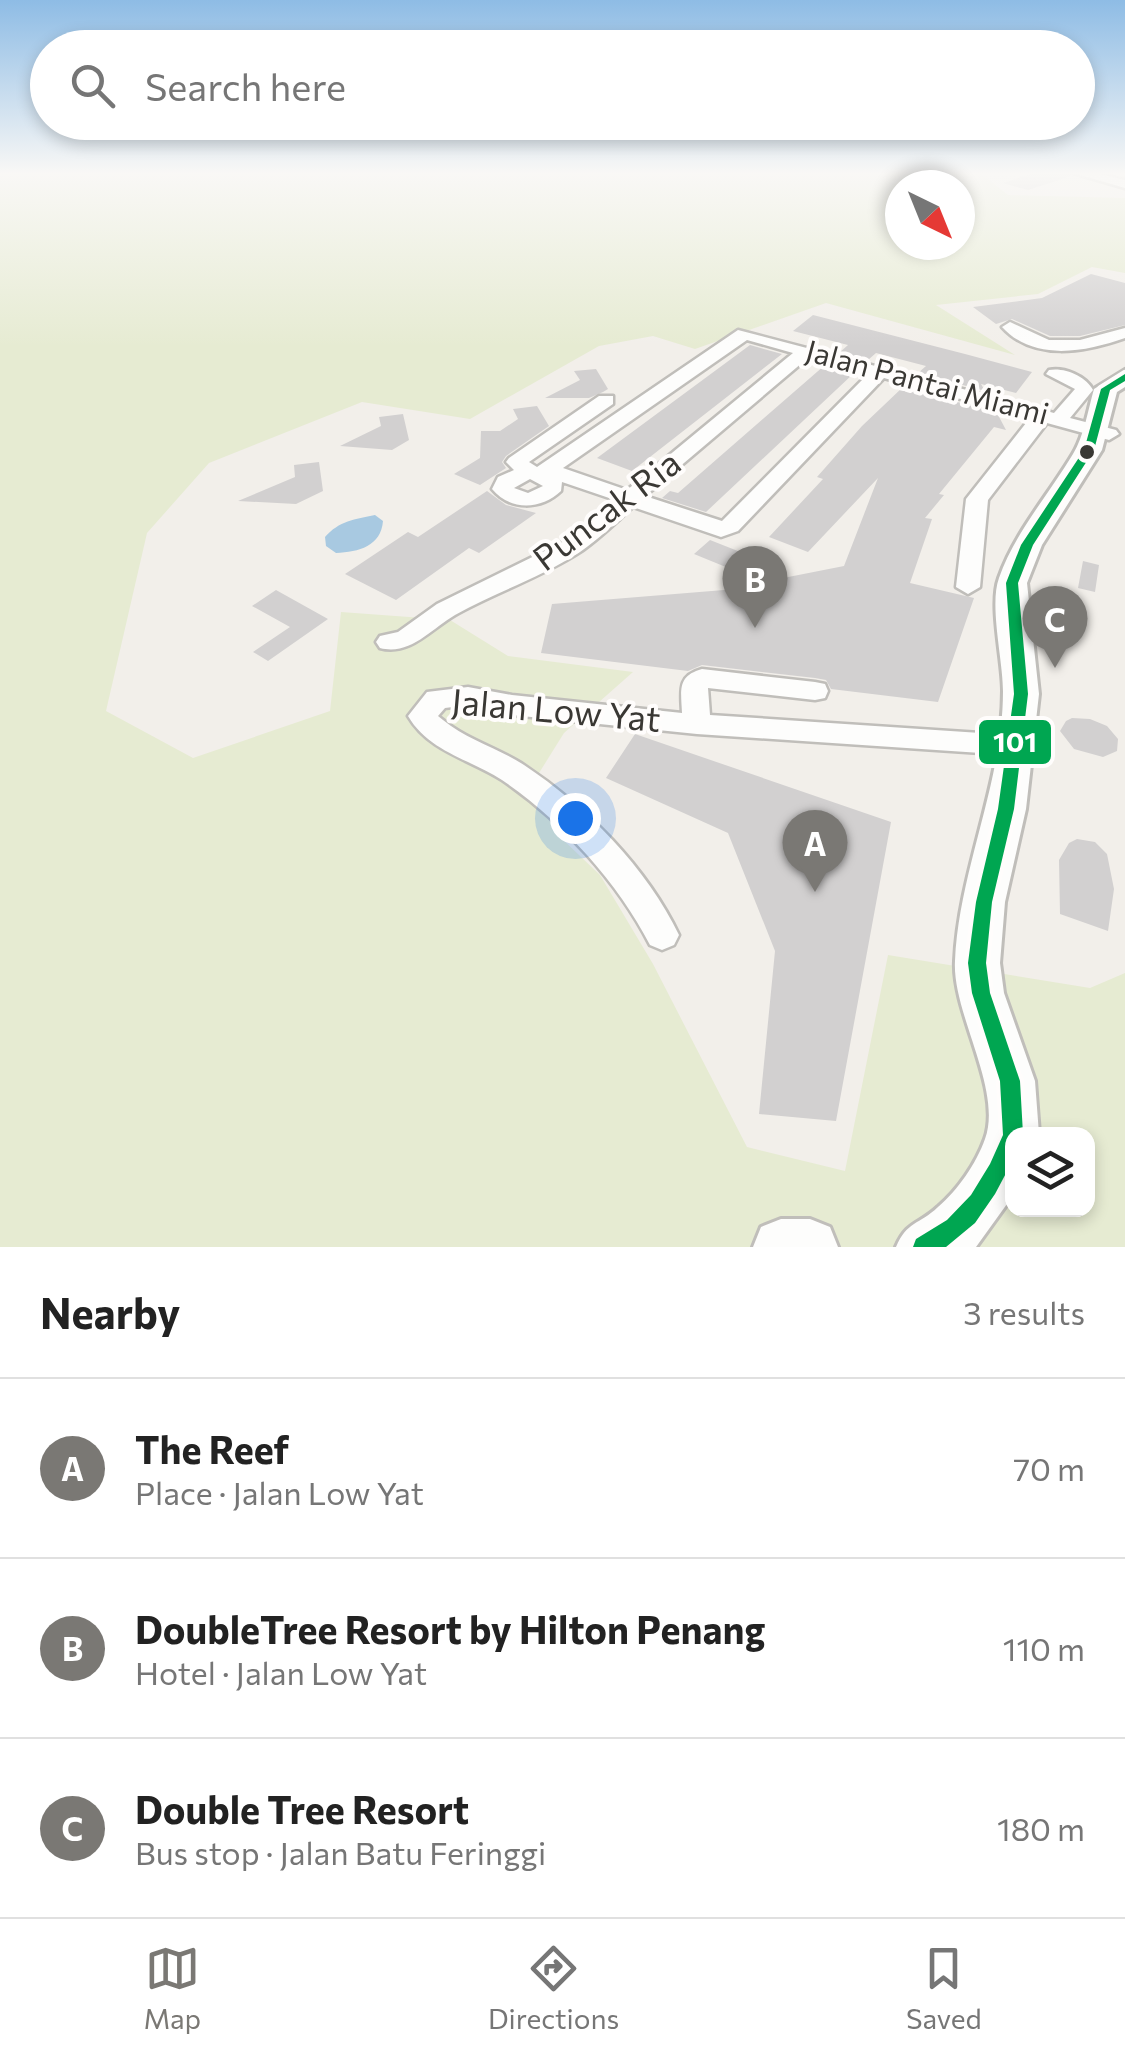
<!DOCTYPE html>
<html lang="en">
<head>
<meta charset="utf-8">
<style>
	body { margin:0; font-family:Commissioner,sans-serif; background:#f6f6f6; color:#222 }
	.controls { position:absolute; right:30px; bottom:30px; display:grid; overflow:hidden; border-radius:20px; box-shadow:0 5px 15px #0003 }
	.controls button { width:90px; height:90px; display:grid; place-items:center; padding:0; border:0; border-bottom:2px solid #e0e0e0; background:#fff; color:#222; font:50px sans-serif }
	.compass { position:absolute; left:885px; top:170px; width:90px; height:90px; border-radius:50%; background:#fff; box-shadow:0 5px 15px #0003; rotate:137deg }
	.you { position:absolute; left:575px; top:818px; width:35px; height:35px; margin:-25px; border:8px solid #fff; border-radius:50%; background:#1a73e8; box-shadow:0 0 0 15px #1a73e833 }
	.badge { display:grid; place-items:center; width:65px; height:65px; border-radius:50%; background:#7a7874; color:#fff; font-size:32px; font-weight:700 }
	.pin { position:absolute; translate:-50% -82px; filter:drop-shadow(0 2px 5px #0008) }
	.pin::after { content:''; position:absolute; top:52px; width:35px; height:30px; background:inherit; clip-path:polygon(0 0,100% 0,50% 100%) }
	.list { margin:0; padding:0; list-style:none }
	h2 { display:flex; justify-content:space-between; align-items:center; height:130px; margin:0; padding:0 40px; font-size:42px }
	h2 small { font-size:32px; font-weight:400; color:#767676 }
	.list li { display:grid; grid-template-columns:65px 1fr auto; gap:30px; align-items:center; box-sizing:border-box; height:180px; padding:0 40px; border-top:2px solid #e0e0e0 }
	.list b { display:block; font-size:38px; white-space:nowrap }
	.list p { margin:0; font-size:32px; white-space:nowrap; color:#767676 }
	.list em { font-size:32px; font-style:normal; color:#767676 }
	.icon { flex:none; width:55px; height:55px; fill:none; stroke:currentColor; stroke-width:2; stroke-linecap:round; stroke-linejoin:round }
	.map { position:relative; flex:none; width:1125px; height:1247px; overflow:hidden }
	.search { position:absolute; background:#fff; box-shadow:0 5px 15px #0003; left:30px; right:30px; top:30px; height:110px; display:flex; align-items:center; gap:25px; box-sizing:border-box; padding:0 35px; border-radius:55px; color:#767676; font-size:38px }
	.sheet { height:670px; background:#fff }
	nav { display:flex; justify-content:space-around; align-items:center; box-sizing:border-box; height:140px; border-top:2px solid #e0e0e0; background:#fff; font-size:28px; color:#767676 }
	nav a { display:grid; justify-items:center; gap:5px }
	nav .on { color:#7a7874 }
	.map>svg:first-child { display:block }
</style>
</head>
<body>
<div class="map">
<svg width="1125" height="1247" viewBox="0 0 1125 1247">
	<rect width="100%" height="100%" fill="#f2efea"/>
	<path fill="#e6ebd2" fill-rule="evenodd" d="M0,172H979L1008,195L1125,198V273L1092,267L1038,294L936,305L1015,355L826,303L695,349L653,336L599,346L470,419L362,402L209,463L147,533L106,711L193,758L330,711L341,612L450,620L508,656L633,672L564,733L539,773L559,836L600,875L653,964L747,1147L845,1171L888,955L1090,988L1125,973V1247H0ZM900,185H960V245H900ZM1012,1134H1088V1210H1012Z"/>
	<path fill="#a8c9e1" d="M375,515L383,521C381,546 359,552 336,553L326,546L325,537C339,521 355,519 375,515Z"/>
	<path fill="#d2d0d0" d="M1037,172H1066L1071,176L1028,190L1003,183Z
		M1091,274L1125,283V325L1080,336H1050L1012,319L996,324L973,307L1042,298Z
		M813,315L965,354L1032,372L1016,393L981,384L985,391L918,373L926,366L876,353L868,360L839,353L848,345L793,331Z
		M750,345L782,354L632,471L597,458Z
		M825,365L853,374L706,512L662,498L670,491L678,493Z
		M596,369L608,389L603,392L589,398H545L580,380L574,371Z
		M903,387L997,413L1006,430L994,427L939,494L944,495L925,518L932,519L910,583L974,598L938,702L831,689L826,680L815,678L702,665L688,671L541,653L552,604L774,586L763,582L844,566L878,478L808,552L769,537L823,479L817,477L862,426Z
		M537,406L549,426L506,456L502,462L506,468L480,485L454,474L480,458L481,431H500L518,419L513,409Z
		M403,414L409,440L392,450L340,446L381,426L379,417Z
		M319,462L323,491L296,504L238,501L295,477L294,465Z
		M487,491L506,505L536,513L479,553L469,548L396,600L345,574L408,532L418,537Z
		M710,540L753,557L738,572L694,554Z
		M1083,561L1099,565L1095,592L1078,588Z
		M276,590L328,619L268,661L253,652L290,627L252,606Z
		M1072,718L1090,719L1107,726L1118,739L1117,751L1103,757L1074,749L1060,731L1066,721Z
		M635,734L891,822L836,1121L759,1114L775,951L728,833L606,778Z
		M1077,839L1095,842L1107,854L1114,889L1108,931L1060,914L1059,860L1069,843Z"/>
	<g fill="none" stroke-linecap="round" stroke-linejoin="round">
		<defs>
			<path id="minor" d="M1070,172H1091L1125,180V188Z
				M1010,322L1049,340H1080L1125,328V338C1085,352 1034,362 1002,327Z
				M738,330L1054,413L1075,389L1046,374L1049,370C1064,367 1086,376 1093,390L1070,418L1116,430L1119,434L1109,440L1047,423L988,500L980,587L968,594L956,587L966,499L1030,418L884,378L738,531L721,537L633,507C616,522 599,539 580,552C540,578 496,592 455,615C431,629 410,656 380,648L376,642L380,636L398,632L437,604L565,541L615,500L562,482L561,491C541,510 510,511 492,489L498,477L514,470L506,462L509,458L599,396H613V404L529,462L537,467ZM747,340L793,353L627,490L563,468ZM809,357L868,374L722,521L645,496ZM530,479L543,486L528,493L514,488Z
				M702,669L815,682L825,684L828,691L825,698L815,700L708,688L710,715L1027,736L1037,739L1041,746L1037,753L1027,756L697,734L512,715L468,705L445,708L438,716L443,720C467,740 498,748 524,765C586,806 647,868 679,935L674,945L662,950L650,945C617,881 562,821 502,780C470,759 429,752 408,716L427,692L468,687L512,695L682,713C681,690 677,676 702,669Z"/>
			<path id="major" d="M1125,370V387L1117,392L1102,450L1042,545L1027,583L1039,694L1026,809L1005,902L1000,963L1004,993L1035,1081L1039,1134H1012V1197L976,1247H896C907,1221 919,1225 938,1207C958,1190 976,1164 985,1139C1003,1090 952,1013 955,961C959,870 1003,783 1003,691C1003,660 989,605 999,578C1015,532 1048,496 1073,454C1084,436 1088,410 1094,389Z
				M781,1219H810L830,1227L838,1247H753L761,1227Z"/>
		</defs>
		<use href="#minor" stroke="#c0beba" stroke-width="5"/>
		<use href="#major" stroke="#c0beba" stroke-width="6"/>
		<use href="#minor" fill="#fdfdfc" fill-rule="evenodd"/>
		<use href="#major" fill="#fdfdfc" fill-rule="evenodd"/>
		<defs>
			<path id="bus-1" d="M1125,374V381L1110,390L1094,450L1033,545L1018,583L1028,694L1014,809L992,902L986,963L990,993L1020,1081L1023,1134H1012V1162L995,1194L975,1223L946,1247H913L916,1239L947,1220L971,1195L990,1164L1003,1135L1000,1081L972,993L968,963L976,902L998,809L1014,694L1006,583L1021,545L1084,450L1101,389Z"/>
		</defs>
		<use href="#bus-1" stroke="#fffdfc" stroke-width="8"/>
		<use href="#bus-1" fill="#00a651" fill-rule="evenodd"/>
	</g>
	<linearGradient id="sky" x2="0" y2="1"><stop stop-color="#8ebce5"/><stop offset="0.5" stop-color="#f9f8f6"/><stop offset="1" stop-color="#f9f8f6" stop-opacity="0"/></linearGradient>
	<rect width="1125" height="347" fill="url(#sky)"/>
	<circle fill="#3a3834" stroke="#fffdfc" stroke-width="4" cx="1087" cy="452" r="9"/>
	<g text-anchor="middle" stroke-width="8" stroke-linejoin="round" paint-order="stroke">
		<g font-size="30" fill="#3a3834" stroke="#fffdfc">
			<text transform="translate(927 383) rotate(15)" y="10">Jalan Pantai Miami</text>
		</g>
		<g font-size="35" fill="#3a3834" stroke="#fffdfc">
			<text transform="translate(607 511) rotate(-37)" y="12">Puncak Ria</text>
			<text transform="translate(556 711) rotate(5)" y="12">Jalan Low Yat</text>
		</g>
	</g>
	<rect stroke="#fffdfc" stroke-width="4" x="977" y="718" width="76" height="48" rx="10" fill="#00a651"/>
	<g font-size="28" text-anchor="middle" font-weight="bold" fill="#fff">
		<text x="1015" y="752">101</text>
	</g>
</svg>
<div class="controls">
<button><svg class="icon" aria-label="layers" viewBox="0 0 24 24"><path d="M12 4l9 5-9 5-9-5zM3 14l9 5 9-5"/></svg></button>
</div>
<svg class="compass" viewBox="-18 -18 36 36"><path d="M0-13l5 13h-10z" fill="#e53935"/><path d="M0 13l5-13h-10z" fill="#767676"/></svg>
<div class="you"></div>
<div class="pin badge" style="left:815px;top:892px">A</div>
<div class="pin badge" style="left:755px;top:628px">B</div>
<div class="pin badge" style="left:1055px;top:668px">C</div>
<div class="search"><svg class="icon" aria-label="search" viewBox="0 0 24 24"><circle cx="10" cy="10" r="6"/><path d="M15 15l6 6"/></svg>Search here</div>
</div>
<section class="sheet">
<h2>Nearby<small>3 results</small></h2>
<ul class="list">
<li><span class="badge">A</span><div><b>The Reef</b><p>Place · Jalan Low Yat</p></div><em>70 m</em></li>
<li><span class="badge">B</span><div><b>DoubleTree Resort by Hilton Penang</b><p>Hotel · Jalan Low Yat</p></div><em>110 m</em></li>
<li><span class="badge">C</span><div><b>Double Tree Resort</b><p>Bus stop · Jalan Batu Feringgi</p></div><em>180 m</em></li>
</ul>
</section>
<nav>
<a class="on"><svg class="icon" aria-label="map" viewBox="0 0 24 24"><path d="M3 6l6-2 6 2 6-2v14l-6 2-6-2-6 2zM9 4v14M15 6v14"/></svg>Map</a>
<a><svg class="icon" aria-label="directions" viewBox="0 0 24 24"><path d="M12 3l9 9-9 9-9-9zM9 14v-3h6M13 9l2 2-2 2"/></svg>Directions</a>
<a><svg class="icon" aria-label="saved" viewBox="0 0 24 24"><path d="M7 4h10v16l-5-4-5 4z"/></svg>Saved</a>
</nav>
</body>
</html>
